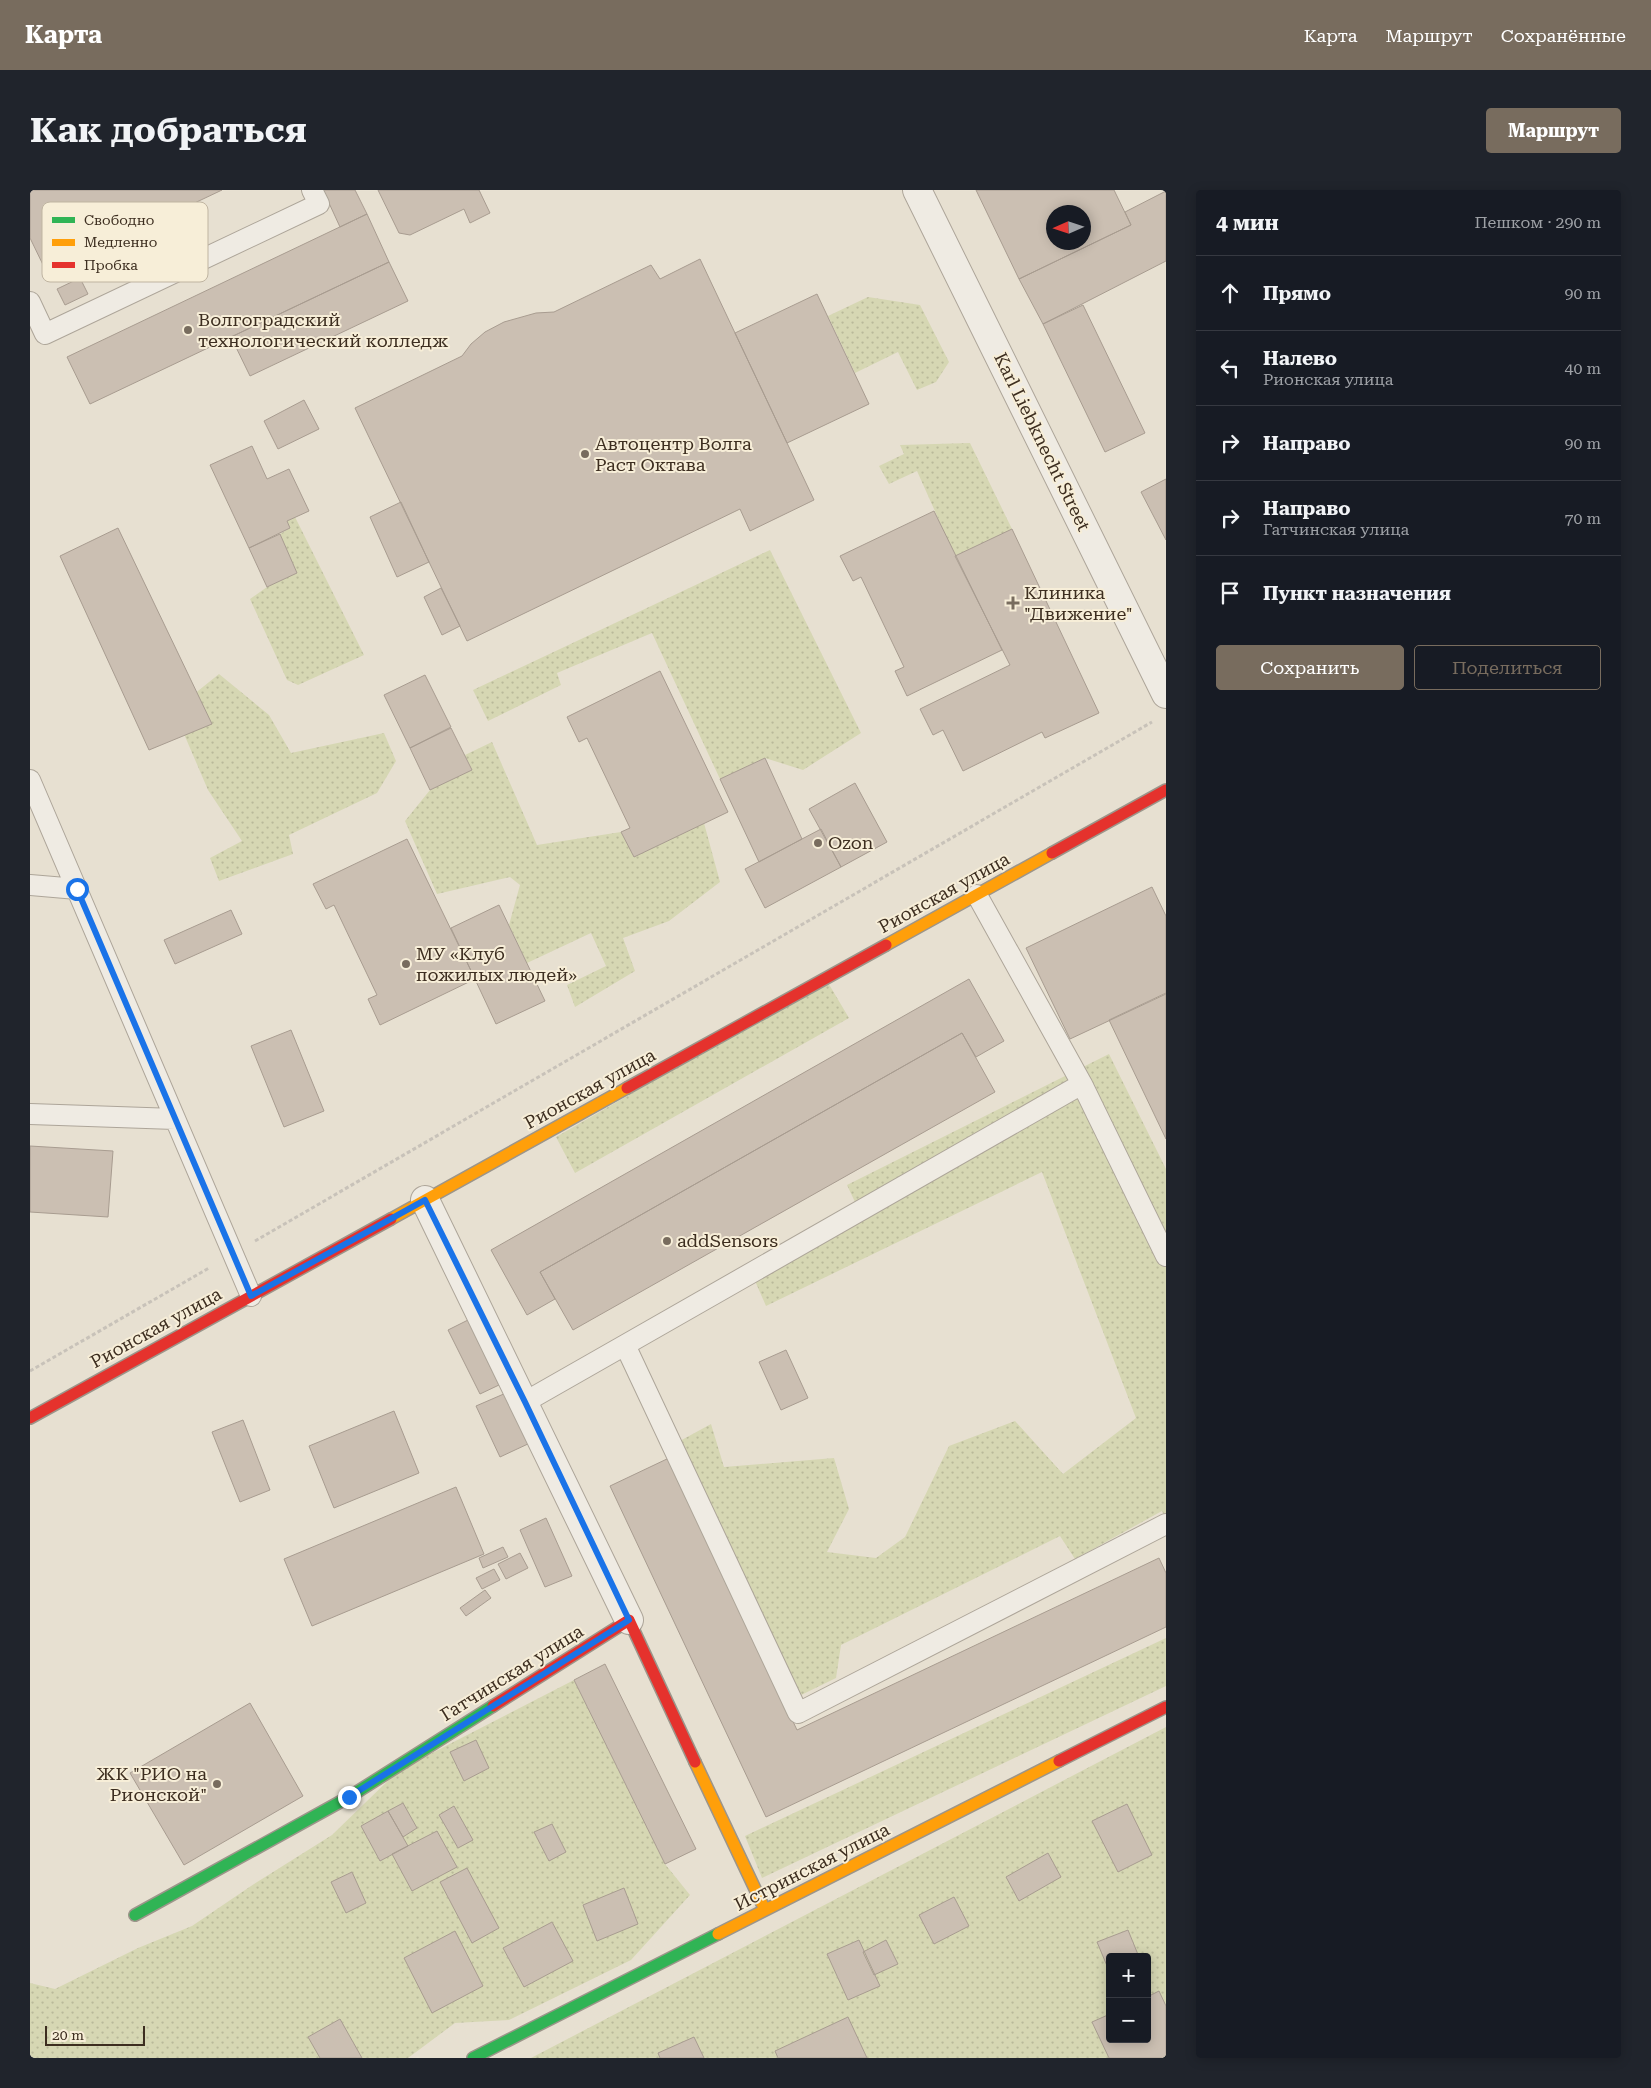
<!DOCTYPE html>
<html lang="ru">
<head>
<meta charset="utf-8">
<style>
	body { margin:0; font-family:"Roboto Serif",serif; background:#20242c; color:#f1f3f6 }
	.controls { position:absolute; right:15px; bottom:15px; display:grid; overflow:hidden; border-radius:5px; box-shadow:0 2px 12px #0003 }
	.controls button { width:45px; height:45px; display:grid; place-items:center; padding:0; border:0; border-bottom:1px solid #363941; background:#171b24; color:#f1f3f6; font:25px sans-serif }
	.compass { position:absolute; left:1016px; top:15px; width:45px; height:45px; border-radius:50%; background:#171b24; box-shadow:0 2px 12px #0003; rotate:267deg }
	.scale { position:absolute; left:15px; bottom:12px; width:100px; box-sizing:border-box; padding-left:5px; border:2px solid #3d2e20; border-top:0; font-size:14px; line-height:18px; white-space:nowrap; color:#3d2e20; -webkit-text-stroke:4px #f7eed8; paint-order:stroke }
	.stop { position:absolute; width:15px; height:15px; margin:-11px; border:4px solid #1a73e8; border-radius:50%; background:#fff }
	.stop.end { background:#1a73e8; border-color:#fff; box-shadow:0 1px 5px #0008 }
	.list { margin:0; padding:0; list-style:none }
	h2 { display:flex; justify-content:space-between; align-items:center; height:65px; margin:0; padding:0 20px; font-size:21px }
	h2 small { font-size:16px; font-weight:400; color:#9ea1a6 }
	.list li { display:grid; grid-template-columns:32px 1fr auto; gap:15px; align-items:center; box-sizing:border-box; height:75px; padding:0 20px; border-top:1px solid #363941 }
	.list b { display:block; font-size:19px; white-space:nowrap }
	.list p { margin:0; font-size:16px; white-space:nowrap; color:#9ea1a6 }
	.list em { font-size:16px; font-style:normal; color:#9ea1a6 }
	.actions { display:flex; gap:10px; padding:15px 20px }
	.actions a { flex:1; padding:11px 0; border:1px solid #786c5e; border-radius:5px; text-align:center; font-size:18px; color:#786c5e }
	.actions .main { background:#786c5e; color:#fff }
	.icon { flex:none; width:28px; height:28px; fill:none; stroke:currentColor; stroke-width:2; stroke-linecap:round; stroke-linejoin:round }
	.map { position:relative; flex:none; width:1136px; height:1868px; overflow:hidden; border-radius:5px }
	header { display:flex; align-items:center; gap:30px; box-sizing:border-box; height:70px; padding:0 25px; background:#786c5e; color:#fff }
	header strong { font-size:24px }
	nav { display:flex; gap:28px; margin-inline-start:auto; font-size:18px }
	.intro { display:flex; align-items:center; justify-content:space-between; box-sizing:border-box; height:120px; padding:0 30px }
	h1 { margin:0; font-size:35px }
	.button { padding:12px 22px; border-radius:5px; background:#786c5e; color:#fff; font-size:18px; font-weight:700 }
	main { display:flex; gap:30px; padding:0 30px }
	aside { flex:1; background:#171b24; border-radius:5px; box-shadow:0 2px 12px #0003 }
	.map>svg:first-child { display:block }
</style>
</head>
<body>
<header>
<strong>Карта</strong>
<nav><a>Карта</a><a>Маршрут</a><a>Сохранённые</a></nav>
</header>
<div class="intro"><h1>Как добраться</h1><a class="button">Маршрут</a></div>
<main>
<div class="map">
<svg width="1136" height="1868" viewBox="0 0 1136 1868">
	<defs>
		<pattern id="grass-dots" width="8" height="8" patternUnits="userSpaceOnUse" patternTransform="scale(1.25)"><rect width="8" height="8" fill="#d6d7b3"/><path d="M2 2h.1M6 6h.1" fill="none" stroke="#b9b99a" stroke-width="1.8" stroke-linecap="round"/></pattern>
	</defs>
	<rect width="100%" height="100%" fill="#e7e0d1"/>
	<path fill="url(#grass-dots)" fill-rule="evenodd" d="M838,107L890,115L919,172L906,192L887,200L868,162L825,183L798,126Z
		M940,253L982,339L925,366L887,281L859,294L849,276L874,264L870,255Z
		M265,327L334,465L268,495L257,490L220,409L237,397L267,383L250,344L260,338L257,331Z
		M740,360L831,543L773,580L735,568L690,589L622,443L527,483L531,495L458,531L443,500Z
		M189,484L239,525L261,563L354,543L366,571L347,603L259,645L263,664L189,691L180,668L212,651L178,600L154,544L153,513Z
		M462,552L507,655L591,642L604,667L674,633L690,692L639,731L593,748L605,781L545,817L537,795L576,776L561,743L497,773L479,735L490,695L480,687L407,704L375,631L400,600L442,580L435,565Z
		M797,791L819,828L545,983L526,947Z
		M1079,864L1136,979V1329L1132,1321L1045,1369L1030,1346L811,1455L806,1488L765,1508L648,1252L681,1234L694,1277L804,1268L819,1319L797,1362L846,1368L875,1347L919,1256L985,1231L1033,1284L1106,1228L1012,982L736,1116L722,1084L832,1027L817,995Z
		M1136,1448V1496L732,1688L715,1646Z
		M544,1490L635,1674L660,1705L601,1770L479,1830L425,1833L378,1868H0V1793L25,1799L108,1758L162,1736L221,1696L302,1645L369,1580Z
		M1136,1537V1868H501ZM1080,1767H1117V1849H1080Z"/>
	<path fill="#cbbfb2" stroke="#a89c90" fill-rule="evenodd" d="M0,0H192L17,83L0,48Z
		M293,0H325L337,24L310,37Z
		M348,0H449L460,23L440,33L434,19L380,45L369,43Z
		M946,0H1084L1101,35L989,89ZM1024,22H1054V52H1024Z
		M1136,1V71L1013,134L989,89L1101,35L1095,22Z
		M337,24L359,72L60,214L37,167Z
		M670,69L784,310L720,341L710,319L437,451L325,218L432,166L441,154L455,142L474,132L506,123L524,122L621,75L630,89Z
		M359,72L378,111L220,186L201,147Z
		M50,88L58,104L35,115L27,99Z
		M787,104L839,214L757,253L705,143Z
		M1053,115L1115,243L1075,262L1013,134Z
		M274,210L289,239L248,259L234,231Z
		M222,256L237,289L259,279L279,321L257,331L260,338L219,358L180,275Z
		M1136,289V350L1111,302Z
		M371,312L399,372L367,387L340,327Z
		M904,321L972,460L877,506L865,481L874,477L831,387L823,391L810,366Z
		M88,338L182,534L119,560L30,366Z
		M982,339L1069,523L1015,548L1012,542L933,581L913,540L903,545L890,519L980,475L925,366Z
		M250,344L267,383L237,397L219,358Z
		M411,398L430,436L412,445L394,407Z
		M630,481L698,622L604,667L591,642L600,638L557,548L549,552L537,527Z
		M395,485L421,537L380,558L354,505Z
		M421,538L442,580L400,600L380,558Z
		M735,568L772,649L729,672L690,589Z
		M825,593L857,652L811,677L779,619Z
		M791,639L811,677L735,718L715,679Z
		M377,649L445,789L350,835L338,809L347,805L304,715L296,719L283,694Z
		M1122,697L1136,726V804L1040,849L996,758Z
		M469,715L515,811L466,834L421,738Z
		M201,720L212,744L145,774L134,750Z
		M939,789L974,851L946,867L932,843L510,1082L525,1109L497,1125L461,1060Z
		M1136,803V949L1079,830Z
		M261,840L294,921L254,937L221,856Z
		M932,843L965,902L543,1140L510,1082Z
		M0,956L83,961L78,1027L0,1022Z
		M438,1130L469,1195L450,1204L418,1140Z
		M756,1160L778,1208L751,1220L729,1172Z
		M476,1203L500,1253L470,1267L446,1216Z
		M364,1221L389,1283L304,1318L279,1256Z
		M213,1230L240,1300L210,1312L182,1242Z
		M639,1268L767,1540L1129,1368L1136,1383V1437L736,1627L580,1296Z
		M426,1297L454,1364L282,1436L254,1369Z
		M516,1328L542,1386L515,1397L490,1340Z
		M473,1357L478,1367L453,1378L449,1368Z
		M490,1363L498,1378L476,1389L468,1374Z
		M464,1379L470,1390L452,1399L446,1388Z
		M455,1400L461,1408L436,1426L430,1418Z
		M575,1474L666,1659L635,1674L544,1490Z
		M220,1513L273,1606L154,1675L100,1583Z
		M446,1550L459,1578L434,1591L420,1562Z
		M373,1613L387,1638L373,1647L358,1621Z
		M1097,1614L1122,1665L1088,1682L1062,1631Z
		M424,1616L443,1650L428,1658L409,1625Z
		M358,1621L378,1656L350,1671L331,1636Z
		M522,1634L536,1662L519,1671L504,1642Z
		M407,1641L427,1677L382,1701L362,1664Z
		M1018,1663L1031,1687L989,1711L976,1687Z
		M437,1678L469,1738L442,1753L410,1692Z
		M322,1682L336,1713L316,1723L301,1692Z
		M594,1698L608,1734L567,1751L553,1715Z
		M924,1707L939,1736L904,1754L889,1725Z
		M522,1732L543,1771L494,1797L473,1758Z
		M1098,1740L1109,1767H1080V1783L1067,1752Z
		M425,1741L453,1796L402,1823L374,1768Z
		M829,1750L850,1796L818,1810L797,1764Z
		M856,1750L868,1774L844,1785L833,1762Z
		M1129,1801L1136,1816V1868H1079L1062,1832L1080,1824V1849H1117V1807Z
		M818,1827L837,1868H748L745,1861Z
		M310,1829L332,1868H290L278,1847Z
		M664,1847L674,1868H630L628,1863Z"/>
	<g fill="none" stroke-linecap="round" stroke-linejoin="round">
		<defs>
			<path id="lane" d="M0,112L15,144L289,14L282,0
				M0,590L221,1106
				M0,695L47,699
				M947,705L1052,894L1136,1066
				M0,924L145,929
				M595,1155L1052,894
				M495,1212L595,1155L768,1523L1136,1334"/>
			<path id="street" d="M887,0L1136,504
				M395,1010L599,1430"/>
			<path id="fast" d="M105,1725L319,1607L463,1516
				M443,1868L688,1744"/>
			<path id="slow" d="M856,755L1022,663
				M361,1029L597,898
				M665,1572L735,1720
				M688,1744L1029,1571"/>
			<path id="jam" d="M1022,663L1136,600
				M597,898L856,755
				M0,1228L361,1029
				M463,1516L599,1430L665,1572
				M1029,1571L1136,1517"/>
		</defs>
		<use href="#lane" stroke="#ada599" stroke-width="22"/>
		<use href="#street" stroke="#ada599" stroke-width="30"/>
		<use href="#fast" stroke="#9c958a" stroke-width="14"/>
		<use href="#slow" stroke="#9c958a" stroke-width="14"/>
		<use href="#jam" stroke="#9c958a" stroke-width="14"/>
		<path stroke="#c8c2b9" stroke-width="3" stroke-dasharray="4 2.5" stroke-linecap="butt" d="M225,1051L1122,532
			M0,1181L179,1078"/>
		<use href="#lane" stroke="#efebe3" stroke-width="20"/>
		<use href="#street" stroke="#efebe3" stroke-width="28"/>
		<use href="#fast" stroke="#30b455" stroke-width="11"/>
		<use href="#slow" stroke="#ff9f0a" stroke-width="11"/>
		<use href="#jam" stroke="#e5322d" stroke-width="11"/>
	</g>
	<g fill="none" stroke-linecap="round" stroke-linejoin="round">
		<path stroke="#1a73e8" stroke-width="6" d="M47,699L221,1106L395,1010L495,1212L599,1430L319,1607"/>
	</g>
	<g fill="#786c5e" stroke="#f7eed8" stroke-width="2">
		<circle cx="158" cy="140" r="5"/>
		<circle cx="555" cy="264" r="5"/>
		<path d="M980.5 405.5h5v5h5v5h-5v5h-5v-5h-5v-5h5z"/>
		<circle cx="788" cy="653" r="5"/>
		<circle cx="376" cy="774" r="5"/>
		<circle cx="637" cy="1051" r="5"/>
		<circle cx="187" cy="1594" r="5"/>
	</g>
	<g text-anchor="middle" stroke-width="4" stroke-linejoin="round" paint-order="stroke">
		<g font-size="18" fill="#3d2e20" stroke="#f7eed8" text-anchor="start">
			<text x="168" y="136">Волгоградский<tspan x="168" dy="21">технологический колледж</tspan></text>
			<text x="565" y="260">Автоцентр Волга<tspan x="565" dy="21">Раст Октава</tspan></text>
			<text x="994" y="409">Клиника<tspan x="994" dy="21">"Движение"</tspan></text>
			<text x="798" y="659">Ozon</text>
			<text x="386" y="770">МУ «Клуб<tspan x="386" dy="21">пожилых людей»</tspan></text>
			<text x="647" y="1057">addSensors</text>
			<text x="177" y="1590" text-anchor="end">ЖК "РИО на<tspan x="177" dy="21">Рионской"</tspan></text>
		</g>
		<g font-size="18" fill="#3d2e20" stroke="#f7eed8">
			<text transform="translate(1012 252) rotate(64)" y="6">Karl Liebknecht Street</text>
			<text transform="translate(914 703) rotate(-29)" y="6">Рионская улица</text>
			<text transform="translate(560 899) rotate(-29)" y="6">Рионская улица</text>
			<text transform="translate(126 1138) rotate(-29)" y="6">Рионская улица</text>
			<text transform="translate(482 1483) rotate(-32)" y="6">Гатчинская улица</text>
			<text transform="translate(782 1677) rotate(-27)" y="6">Истринская улица</text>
		</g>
	</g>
	<rect x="12" y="12" width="166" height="80" rx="8" fill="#f7eed8" stroke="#bfb4a1" stroke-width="1"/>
	<rect x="22" y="27" width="23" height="6" fill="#30b455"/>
	<rect x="22" y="49" width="23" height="7" fill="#ff9f0a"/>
	<rect x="22" y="72" width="23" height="6" fill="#e5322d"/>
	<g font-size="14" fill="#3d2e20">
		<text x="54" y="35">Свободно</text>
		<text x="54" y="57">Медленно</text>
		<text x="54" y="80">Пробка</text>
	</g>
</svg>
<div class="controls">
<button>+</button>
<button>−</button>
</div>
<svg class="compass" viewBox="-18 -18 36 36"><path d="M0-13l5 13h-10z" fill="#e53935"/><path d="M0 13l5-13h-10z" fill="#9ea1a6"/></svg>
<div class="scale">20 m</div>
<div class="stop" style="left:47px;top:699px"></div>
<div class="stop end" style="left:319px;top:1607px"></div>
</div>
<aside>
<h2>4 мин<small>Пешком · 290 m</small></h2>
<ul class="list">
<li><svg class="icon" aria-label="ahead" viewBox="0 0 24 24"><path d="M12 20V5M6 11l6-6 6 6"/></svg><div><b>Прямо</b></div><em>90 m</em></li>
<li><svg class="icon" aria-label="left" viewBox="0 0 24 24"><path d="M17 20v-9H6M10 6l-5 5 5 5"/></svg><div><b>Налево</b><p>Рионская улица</p></div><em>40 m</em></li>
<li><svg class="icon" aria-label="right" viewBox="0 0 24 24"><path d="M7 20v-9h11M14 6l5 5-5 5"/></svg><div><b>Направо</b></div><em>90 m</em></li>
<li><svg class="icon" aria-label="right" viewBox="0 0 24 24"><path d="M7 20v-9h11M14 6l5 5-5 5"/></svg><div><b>Направо</b><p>Гатчинская улица</p></div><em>70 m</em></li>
<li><svg class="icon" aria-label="arrive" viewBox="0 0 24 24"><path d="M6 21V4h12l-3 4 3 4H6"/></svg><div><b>Пункт назначения</b></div></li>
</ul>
<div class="actions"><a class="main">Сохранить</a><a>Поделиться</a></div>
</aside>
</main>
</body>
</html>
